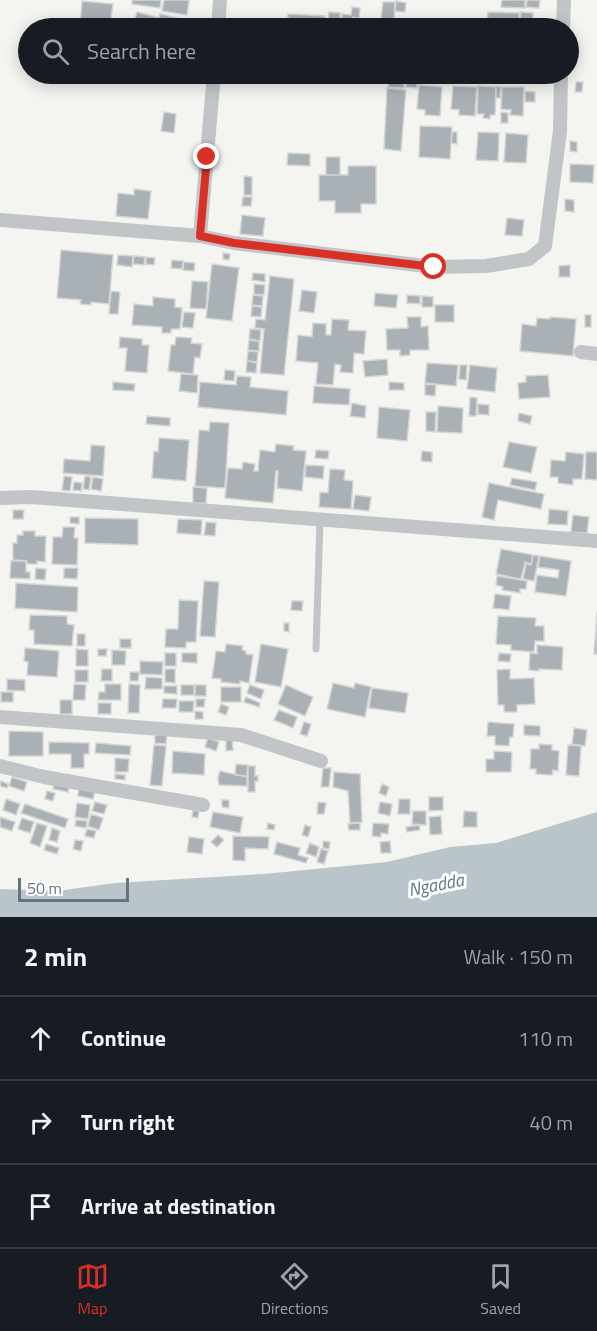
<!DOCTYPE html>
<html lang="en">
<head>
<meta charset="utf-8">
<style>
	body { margin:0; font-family:"Titillium Web",sans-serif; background:#20242c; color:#f1f3f6 }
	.scale { position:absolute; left:18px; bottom:15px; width:111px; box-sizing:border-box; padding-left:6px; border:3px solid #637382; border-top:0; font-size:16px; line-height:21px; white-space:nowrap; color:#637382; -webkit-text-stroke:4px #fff; paint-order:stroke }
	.stop { position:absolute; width:18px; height:18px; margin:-14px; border:4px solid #d93025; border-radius:50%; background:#fff }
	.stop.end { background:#d93025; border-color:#fff; box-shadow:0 2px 6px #0008 }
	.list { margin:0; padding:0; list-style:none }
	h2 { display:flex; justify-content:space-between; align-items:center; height:78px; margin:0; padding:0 24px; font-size:26px }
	h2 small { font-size:20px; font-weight:400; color:#9ea1a6 }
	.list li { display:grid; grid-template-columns:39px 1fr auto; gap:18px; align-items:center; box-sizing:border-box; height:84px; padding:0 24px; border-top:2px solid #363941 }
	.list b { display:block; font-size:22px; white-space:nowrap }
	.list em { font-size:20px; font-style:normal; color:#9ea1a6 }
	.icon { flex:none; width:33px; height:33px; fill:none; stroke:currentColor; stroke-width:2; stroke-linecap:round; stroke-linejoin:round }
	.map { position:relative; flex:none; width:597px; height:917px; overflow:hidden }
	.search { position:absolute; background:#171b24; box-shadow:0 3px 15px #0003; left:18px; right:18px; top:18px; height:66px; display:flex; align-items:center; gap:15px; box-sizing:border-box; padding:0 21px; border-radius:33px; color:#9ea1a6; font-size:22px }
	.sheet { height:330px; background:#171b24 }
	nav { display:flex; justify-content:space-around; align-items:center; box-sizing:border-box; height:84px; border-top:2px solid #363941; background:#171b24; font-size:16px; color:#9ea1a6 }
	nav a { display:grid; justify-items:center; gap:3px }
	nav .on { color:#d93025 }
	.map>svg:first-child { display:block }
</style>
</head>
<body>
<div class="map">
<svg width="597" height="917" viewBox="0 0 597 917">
	<rect width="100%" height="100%" fill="#f4f4f0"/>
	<path fill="#bac5cb" d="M597,812V917H0V889L57,891L115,883L264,874L387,862L450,847L496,843Z"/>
	<path fill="#a9b0b6" stroke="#d5d5d3" stroke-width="1.5" d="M132,0H161L160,8L132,4Z
		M164,0H189L187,15L162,11Z
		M502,0H525V8L501,7Z
		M527,0H540L539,8L526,7Z
		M82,1L113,4L110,25L107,23V28H80Z
		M396,1L406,3L405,12L395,11Z
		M383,2H395L394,20L381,19Z
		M352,7L360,8L359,18L353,17L352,24L342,23V14L351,15Z
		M137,12L159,18L160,14L177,18L174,28H140L141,24L134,22Z
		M329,12L340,13V24L353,25V28H327Z
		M488,12L519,13V28H487Z
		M521,12L533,13L532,26L520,25Z
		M288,14L325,16L324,28H288Z
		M377,22L392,24V28H376Z
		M352,74H389L388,81L351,78Z
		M406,81H417V88L406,87Z
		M389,82H404V88L388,87Z
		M576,82H583L582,92H575Z
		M419,85L442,87L440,116L425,115V110L417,109Z
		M453,86L477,87L475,116L459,115V110L451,109Z
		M478,86L496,87L495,115H490V119L483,118L484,114H477Z
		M496,86L501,87L500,98H496Z
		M502,87H524L523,116L510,115L511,110L501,109Z
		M387,88L406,90L401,151L384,149Z
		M525,91L535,92V102H525Z
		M164,112L176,114L174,133L161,131Z
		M501,112L508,113V123H501Z
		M420,126L452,127L450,159L419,157Z
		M452,132H457V144L451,143Z
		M478,132L499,133L498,161L476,160Z
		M506,133L528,135L526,163L504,162Z
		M570,141L577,142V152L570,151Z
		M288,153L310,154V166L287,165Z
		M326,157H340V175H326Z
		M570,164L594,165L593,183L570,182Z
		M348,166H376V204H361V213H335V201H319V175H348Z
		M244,176L252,177V195H244Z
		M134,189L151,191L148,219L116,216L118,193L134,195Z
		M243,197H252L251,206H242Z
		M565,199L574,200V212L565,211Z
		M242,215L265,218L263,236L240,234Z
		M507,218L524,220L522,236L505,235Z
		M61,250L113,255L109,304L91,302V305L80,304L81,300L57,298Z
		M223,253L230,254L229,260L223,259Z
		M118,255L133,256L132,267L117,265Z
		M134,256L145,257L144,265L133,264Z
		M146,257L155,258L154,265L146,264Z
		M172,260L183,261L182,269L171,268Z
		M184,262L195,263L194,271L183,270Z
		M212,264L239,268L232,321L206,318Z
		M570,265V277H559V266Z
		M253,273L265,274V282L252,280Z
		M270,276L294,279L284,375L260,373L264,329L255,328L256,319L265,320Z
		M192,281L208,282L206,309L190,308Z
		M254,284L265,285L264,295L254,294Z
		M302,290L317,292L314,313L299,311Z
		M111,291L120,292L118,314H109Z
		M375,293L398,295L396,308L374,306Z
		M253,295L263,296L262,306L252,305Z
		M407,295L420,296V304L407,303Z
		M422,296L433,297V307H422Z
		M153,297L175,299V307L182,308L180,329H171V333H162V327L132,325L134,304L153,306Z
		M435,305H454V322H435Z
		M252,306L262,307L261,317L251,316Z
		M184,312L195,313L193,328L182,327Z
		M585,315H591V327H585Z
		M407,317H421V327L428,326L429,350H410V355L400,356V350H387L386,329L408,328Z
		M550,317L576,319L573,356L520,351L522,324L536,326L537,318L550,319Z
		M332,319L349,320L348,330L366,331L364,354L354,353L353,373L340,372L341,365L335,364L333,385L316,384L318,363L296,361L298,335L312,337L313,323L326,324V335H331Z
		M250,329L261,330L260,341L249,339Z
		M120,337L142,339V345H149L147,373L125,371L127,348H119Z
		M176,337L192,338L191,343L202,344L200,358L195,357L193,374L168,371L171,345H175Z
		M249,340L259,341V351L248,350Z
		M248,351L258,352L257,362L247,361Z
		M387,359L388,375L365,377L363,361Z
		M247,361L257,363L256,373L246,372Z
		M427,363L458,365L456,386L425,383Z
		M460,365H467L466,380L459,379Z
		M470,365L497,368L495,392L467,389Z
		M225,370L235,371L234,381L224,380Z
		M181,374L198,375L197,393L179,391Z
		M548,375L550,397L519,399L518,383L526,382V376Z
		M237,376L251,377L250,387L288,391L286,415L198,407L200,382L236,385Z
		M113,382L135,384L134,391L113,390Z
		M389,382L404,383V390H389Z
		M425,384L436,385L435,396L425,395Z
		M314,386L350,389L349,405L313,403Z
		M470,397L477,398L476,416H469Z
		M352,403L366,406L365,418L350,416Z
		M478,404L489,405V415L478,414Z
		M438,406L463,408L462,433L437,432Z
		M379,407L410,410L407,441L377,438Z
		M426,412H436L435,432L426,431Z
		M519,413L532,416L530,424L518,421Z
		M147,416L170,418V426L146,424Z
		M210,422L229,423L225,488L195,486L199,430L209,431Z
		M159,438L189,440L186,481L152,478L154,451L158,452Z
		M509,442L537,447L531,473L503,467Z
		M276,444L294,446L293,450L306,451L302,491L277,488L278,471H276L273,503L225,498L228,468L242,469L243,462L255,464L254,471H258L260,450L275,452Z
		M91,445L105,446L103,476L63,473L64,459L90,461Z
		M316,450L329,451L328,459L315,458Z
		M422,451L432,452V462L421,461Z
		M566,452L584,454L582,479H573V485L558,483V477H550L551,460L565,461Z
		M586,452H597V480L585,479Z
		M306,465L324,466L323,479L305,477Z
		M330,469L345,470L344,480L353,481L351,509L319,507L320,492L328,493Z
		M64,476L72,477L70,491L62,490Z
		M85,476L91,477L89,490L83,489Z
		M93,477L103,479L101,491L91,489Z
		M512,478L537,482L535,490L510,485Z
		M74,482L82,483L81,491L73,490Z
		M489,483L544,494L541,509L498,500L494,520L482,517Z
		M193,487L207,488L206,503H193Z
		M355,495L371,497L369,511L353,509Z
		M549,509L568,511L567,525L548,524Z
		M13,510H24L23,519H13Z
		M573,515L589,517L587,533L571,532Z
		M70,517H79V524L70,523Z
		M85,518L138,519V545L85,543Z
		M178,519L202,520L201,535L177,533Z
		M206,522L216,523L215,536L204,535Z
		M63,527H75L74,538H78L77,565L52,564L53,537H62Z
		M23,531H35V536H46L45,562L37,561V564H27V561L13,560V543H17V535H23Z
		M501,549L533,555L531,564L525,562L521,579L496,574Z
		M533,555L539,556L534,581L523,579L526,564L531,565Z
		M540,556L571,561L566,596L535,592L537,575L558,578L559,570L538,567Z
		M11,561H26V572H30V579L10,578Z
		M36,568L46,569L45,580L35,579Z
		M64,568H78L77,579L64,578Z
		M497,576L527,581L526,589H520V593L502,590L503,587L496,585Z
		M204,581L219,582L215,637L200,636Z
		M16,583L78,587L77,612L15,608Z
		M495,594L511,596L509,610L493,608Z
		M179,600L198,601L196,642H186V648L165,647L166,629H178Z
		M292,601H303L302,611L291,610Z
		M597,612V654H594Z
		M30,615L67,616V624L74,625L72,646L34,644V630H29Z
		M498,616L536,618L535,626H544V641H535L534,652L511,650V645L496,644Z
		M284,623H289V632L284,631Z
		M77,634H85V646H77Z
		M120,639H131V648H120Z
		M226,644L243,646L242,650L246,651V654L253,655L249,683L240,681V684L221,682V679L212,678L216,651L225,652Z
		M261,644L288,649L281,687L255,682Z
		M537,645L563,647L562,670L539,669V671L529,670L530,653L537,654Z
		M25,648L59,651L57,677L27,675L28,662L24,661Z
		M76,649L88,650V666H76Z
		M98,649H107L106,656H98Z
		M112,650L126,651L125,665H112Z
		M165,653H176V666H165Z
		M182,653H197V663L182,662Z
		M499,653L511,654L510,662L498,661Z
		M140,661L163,662L162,675L140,674Z
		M102,669H112V681H101Z
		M165,669H175V683L165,682Z
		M510,669V679L534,678L535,704L517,705V712H504V705H498L497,670Z
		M75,670H88V682H75Z
		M130,672H139L138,681H130Z
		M146,677L162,678V689H145Z
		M7,679L25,680V691L7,690Z
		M333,683L354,688L355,683L371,687L365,717L327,709Z
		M74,684L86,685L85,700H73Z
		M105,684H121V700H98L99,692H105Z
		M129,684L140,685L139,713H128Z
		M181,685H194V695H181Z
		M195,685H206V696H195Z
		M250,685L264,690L261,699L247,693Z
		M286,685L313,697L305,716L278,704Z
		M164,686H177V694L164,693Z
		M221,687H241V702H221Z
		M372,688L408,693L405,713L369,708Z
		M1,692H13V702H1Z
		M246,697L260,703L259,707L244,702Z
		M163,699H177L176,708H162Z
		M196,699H205L204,707H196Z
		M60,700H72V714H60Z
		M179,701H194L193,712H179Z
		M98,703H111V714H98Z
		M221,704L229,707L226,715L218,712Z
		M279,710L297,717L293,728L274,720Z
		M195,711L203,712V719H195Z
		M304,722L311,724L307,736L300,734Z
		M488,722L514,724L513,737H510L509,746L495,745V736H487Z
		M524,725L540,726V736L524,735Z
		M574,728L587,730L585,746L572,744Z
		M9,731L43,732V756H9Z
		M155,735H167L166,744L155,743Z
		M208,738L219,742L216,751L205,747Z
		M232,739L233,750L226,751V740Z
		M49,742L89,743V754H84V768H71V754H49Z
		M96,743L131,746L130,755L95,753Z
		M539,744L552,745V750L559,751L558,771L553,770L552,775L536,774V769H530L531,749H539Z
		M154,745L166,746L162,786L150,785Z
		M568,745L581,746L579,776L566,775Z
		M173,751L205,754L204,775L172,773Z
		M494,751L512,752L511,772H486V759H494Z
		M115,758L129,759L128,772H115Z
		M236,764L248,765L247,776L235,775Z
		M248,766H255V776H258V781H255V792H248Z
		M323,768H331L329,787H321Z
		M220,771L247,777V786L219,785L218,778Z
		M334,772L360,774L362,822L350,823L348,791L333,787Z
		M115,774L125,775V780L115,779Z
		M12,777L27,782L24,791L9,786Z
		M1,781L8,784L7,788L0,786Z
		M55,782L69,785L68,792L53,789Z
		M382,784L389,787L386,796L379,793Z
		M79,787L95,791L93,799L78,796Z
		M47,791L55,793L53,801L45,799Z
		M429,797H443V810L429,811Z
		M6,799L20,804L16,815L3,810Z
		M399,799H410V814H398Z
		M222,800H229V808L222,807Z
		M95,802L107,805L104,814L92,811Z
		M318,802L326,803L324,814H317Z
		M380,802L392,804L390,816L378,813Z
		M77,803L90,805L88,819L75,817Z
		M25,804L68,819L65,828L21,813Z
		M193,810L199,811L198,818L192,817Z
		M413,811H426V825L412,824Z
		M464,811L477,812V827H463Z
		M213,812L243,817L240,833L210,827Z
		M91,814L103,818L99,830L88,826Z
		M441,816L442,834L430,835L429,817Z
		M0,817L15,822L12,831L0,827Z
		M22,818L34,822L30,833L18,829Z
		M76,820L87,821L86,828L75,826Z
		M37,823L47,826L40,847L30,843Z
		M268,823L275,825L274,830L267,829Z
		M360,823V830H349L348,824Z
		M373,823L389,824L388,834L381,833V837L372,836Z
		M305,825L311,827L308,837L302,835Z
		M419,825L420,830L407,832L406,827Z
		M52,828L60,831L57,842L49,840Z
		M87,829L96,831L94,838L85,836Z
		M218,835L224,840L217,847L211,842Z
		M233,836L269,837L268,849L245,848V861L233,860Z
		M189,837L204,839L202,854L187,852Z
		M75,840L83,841L81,851L73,849Z
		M323,841L330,842L329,849L323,848Z
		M390,841L391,853H381L380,842Z
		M277,842L300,848L298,855L308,858L306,863L274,854Z
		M310,843L319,847L316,857L306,853Z
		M46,844L59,848L57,854L44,850Z
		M321,849L328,851L324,864L317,862Z"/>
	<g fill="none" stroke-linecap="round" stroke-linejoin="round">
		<path stroke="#c1c5c8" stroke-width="7" d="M316,649L320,520"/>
		<path stroke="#c1c5c8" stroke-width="14" d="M218,28L220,0
			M563,28L564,0
			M0,220L200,236L234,243L434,267L486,266L529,259L545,246L560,131L561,74
			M200,236L214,74
			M581,352L597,354
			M0,498L31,497L597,541
			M0,717L241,735L321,761
			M0,766L44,777L203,805"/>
	</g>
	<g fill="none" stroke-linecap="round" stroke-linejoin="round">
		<path stroke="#d93025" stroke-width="8" d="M207,157L200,236L234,243L434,267"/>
	</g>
	<g text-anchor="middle" stroke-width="6" stroke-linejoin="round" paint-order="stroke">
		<g font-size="18" font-style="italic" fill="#5e757f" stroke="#fff">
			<text transform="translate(436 885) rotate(-11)" y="6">Ngadda</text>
		</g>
	</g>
</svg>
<div class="scale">50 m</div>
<div class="stop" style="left:434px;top:267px"></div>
<div class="stop end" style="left:207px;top:157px"></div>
<div class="search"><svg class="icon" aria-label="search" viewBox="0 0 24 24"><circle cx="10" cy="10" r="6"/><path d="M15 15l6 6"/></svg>Search here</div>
</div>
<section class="sheet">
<h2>2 min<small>Walk · 150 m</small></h2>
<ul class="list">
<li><svg class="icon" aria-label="ahead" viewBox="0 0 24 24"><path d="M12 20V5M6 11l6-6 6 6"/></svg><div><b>Continue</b></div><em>110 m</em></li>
<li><svg class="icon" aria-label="right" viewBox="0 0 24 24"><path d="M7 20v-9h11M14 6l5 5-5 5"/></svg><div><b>Turn right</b></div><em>40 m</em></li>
<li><svg class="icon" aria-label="arrive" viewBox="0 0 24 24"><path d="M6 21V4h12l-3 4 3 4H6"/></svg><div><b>Arrive at destination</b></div></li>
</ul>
</section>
<nav>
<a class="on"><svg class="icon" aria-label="map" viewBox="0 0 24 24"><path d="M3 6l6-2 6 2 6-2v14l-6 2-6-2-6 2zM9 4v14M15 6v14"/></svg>Map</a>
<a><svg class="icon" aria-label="directions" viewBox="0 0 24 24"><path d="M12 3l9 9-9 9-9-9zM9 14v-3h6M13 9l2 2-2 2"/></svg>Directions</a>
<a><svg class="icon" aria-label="saved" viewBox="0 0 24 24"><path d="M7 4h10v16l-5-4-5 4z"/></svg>Saved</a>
</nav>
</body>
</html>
